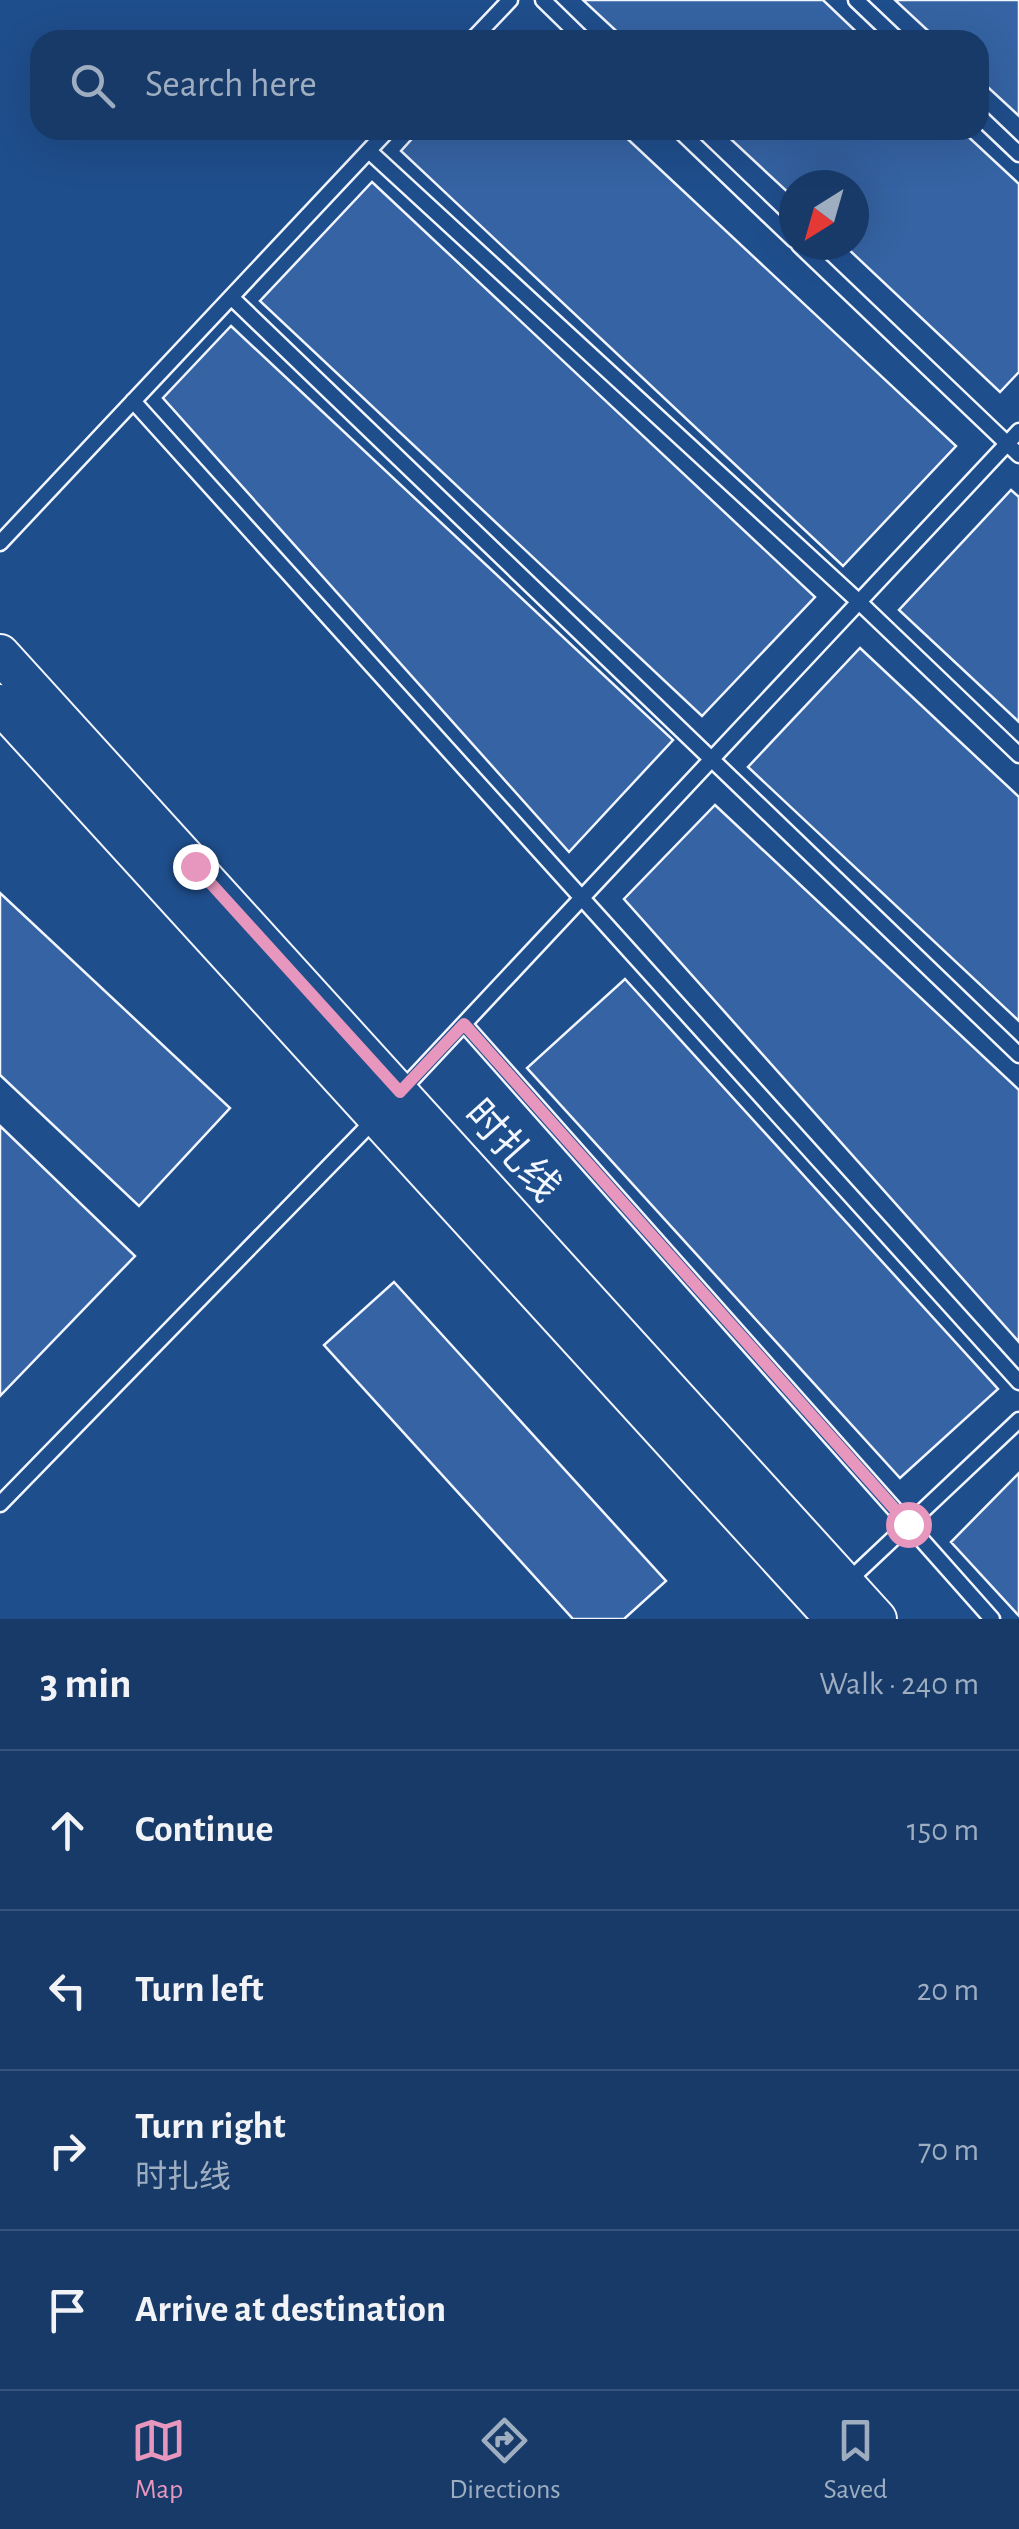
<!DOCTYPE html>
<html lang="en">
<head>
<meta charset="utf-8">
<style>
	body { margin:0; font-family:"Alegreya Sans","Noto Sans SC",sans-serif; background:#244571; color:#f1f3f6 }
	.compass { position:absolute; left:779px; top:170px; width:90px; height:90px; border-radius:50%; background:#173a69; box-shadow:0 10px 40px #0002; rotate:217deg }
	.stop { position:absolute; width:30px; height:30px; margin:-22px; border:8px solid #e797bd; border-radius:50%; background:#fff }
	.stop.end { background:#e797bd; border-color:#fff; box-shadow:0 2px 10px #0008 }
	.list { margin:0; padding:0; list-style:none }
	h2 { display:flex; justify-content:space-between; align-items:center; height:130px; margin:0; padding:0 40px; font-size:42px }
	h2 small { font-size:32px; font-weight:400; color:#9eadc0 }
	.list li { display:grid; grid-template-columns:65px 1fr auto; gap:30px; align-items:center; box-sizing:border-box; height:160px; padding:0 40px; border-top:2px solid #36547d }
	.list b { display:block; font-size:38px; white-space:nowrap }
	.list p { margin:0; font-size:32px; white-space:nowrap; color:#9eadc0 }
	.list em { font-size:32px; font-style:normal; color:#9eadc0 }
	.icon { flex:none; width:55px; height:55px; fill:none; stroke:currentColor; stroke-width:2; stroke-linecap:round; stroke-linejoin:round }
	.map { position:relative; flex:none; width:1019px; height:1619px; overflow:hidden }
	.search { position:absolute; background:#173a69; box-shadow:0 10px 40px #0002; left:30px; right:30px; top:30px; height:110px; display:flex; align-items:center; gap:25px; box-sizing:border-box; padding:0 35px; border-radius:30px; color:#9eadc0; font-size:38px }
	.sheet { height:770px; background:#173a69 }
	nav { display:flex; justify-content:space-around; align-items:center; box-sizing:border-box; height:140px; border-top:2px solid #36547d; background:#173a69; font-size:28px; color:#9eadc0 }
	nav a { display:grid; justify-items:center; gap:5px }
	nav .on { color:#e797bd }
	.map>svg:first-child { display:block }
</style>
</head>
<body>
<div class="map">
<svg width="1019" height="1619" viewBox="0 0 1019 1619">
	<rect width="100%" height="100%" fill="#1f4e8c"/>
	<path fill="#3563a3" stroke="#f2f6ff" stroke-width="2.5" d="M583,0H823L865,40H626Z
		M895,0H1019V116L979,79V40H938Z
		M420,130H618L956,446L843,566L401,151Z
		M721,130H961L1019,184V372L1000,392L844,245H854V185H794V198Z
		M372,182L815,597L702,716L260,301Z
		M231,326L673,740L569,852L163,398Z
		M1011,490L1019,497V722L899,610Z
		M860,648L1019,797V1021L748,767Z
		M715,805L1019,1090V1342L624,899Z
		M0,893L230,1108L139,1206L0,1075Z
		M625,979L998,1389L900,1478L527,1068Z
		M0,1126L135,1256L0,1396Z
		M394,1282L666,1581L624,1619H573L324,1345Z
		M1019,1473V1616L951,1542Z"/>
	<g fill="none" stroke-linecap="round" stroke-linejoin="round">
		<defs>
			<path id="lane" d="M543,0L584,40
				M856,0L898,40
				M472,40L510,0
				M979,116L1019,154
				M679,130L794,240
				M369,151L858,601L1019,755
				M799,245L1019,455
				M231,297L1019,1055
				M133,401L1019,1382
				M0,543L388,130
				M464,1024L992,1619
				M401,1091L1019,431
				M0,1504L376,1118
				M845,1584L1019,1420"/>
			<path id="secondary" d="M0,654L877,1619
				M0,704L835,1619"/>
			<path id="primary" d="M832,1616L835,1619"/>
		</defs>
		<use href="#lane" stroke="#f2f6ff" stroke-width="19"/>
		<use href="#secondary" stroke="#f2f6ff" stroke-width="42"/>
		<use href="#primary" stroke="#f2f6ff" stroke-width="48"/>
		<use href="#lane" stroke="#1f4e8c" stroke-width="14"/>
		<use href="#secondary" stroke="#1f4e8c" stroke-width="38"/>
		<use href="#primary" stroke="#1f4e8c" stroke-width="42"/>
	</g>
	<g fill="none" stroke-linecap="round" stroke-linejoin="round">
		<path stroke="#e797bd" stroke-width="12" d="M195,866L400,1092L464,1024L908,1524"/>
	</g>
	<g text-anchor="middle" stroke-width="8" stroke-linejoin="round" paint-order="stroke">
		<g font-size="40" fill="#f2f6ff" stroke="#1f4e8c">
			<text transform="translate(513 1150) rotate(48)" y="14">时扎线</text>
		</g>
	</g>
</svg>
<svg class="compass" viewBox="-18 -18 36 36"><path d="M0-13l5 13h-10z" fill="#e53935"/><path d="M0 13l5-13h-10z" fill="#9eadc0"/></svg>
<div class="stop" style="left:908px;top:1524px"></div>
<div class="stop end" style="left:195px;top:866px"></div>
<div class="search"><svg class="icon" aria-label="search" viewBox="0 0 24 24"><circle cx="10" cy="10" r="6"/><path d="M15 15l6 6"/></svg>Search here</div>
</div>
<section class="sheet">
<h2>3 min<small>Walk · 240 m</small></h2>
<ul class="list">
<li><svg class="icon" aria-label="ahead" viewBox="0 0 24 24"><path d="M12 20V5M6 11l6-6 6 6"/></svg><div><b>Continue</b></div><em>150 m</em></li>
<li><svg class="icon" aria-label="left" viewBox="0 0 24 24"><path d="M17 20v-9H6M10 6l-5 5 5 5"/></svg><div><b>Turn left</b></div><em>20 m</em></li>
<li><svg class="icon" aria-label="right" viewBox="0 0 24 24"><path d="M7 20v-9h11M14 6l5 5-5 5"/></svg><div><b>Turn right</b><p>时扎线</p></div><em>70 m</em></li>
<li><svg class="icon" aria-label="arrive" viewBox="0 0 24 24"><path d="M6 21V4h12l-3 4 3 4H6"/></svg><div><b>Arrive at destination</b></div></li>
</ul>
</section>
<nav>
<a class="on"><svg class="icon" aria-label="map" viewBox="0 0 24 24"><path d="M3 6l6-2 6 2 6-2v14l-6 2-6-2-6 2zM9 4v14M15 6v14"/></svg>Map</a>
<a><svg class="icon" aria-label="directions" viewBox="0 0 24 24"><path d="M12 3l9 9-9 9-9-9zM9 14v-3h6M13 9l2 2-2 2"/></svg>Directions</a>
<a><svg class="icon" aria-label="saved" viewBox="0 0 24 24"><path d="M7 4h10v16l-5-4-5 4z"/></svg>Saved</a>
</nav>
</body>
</html>
